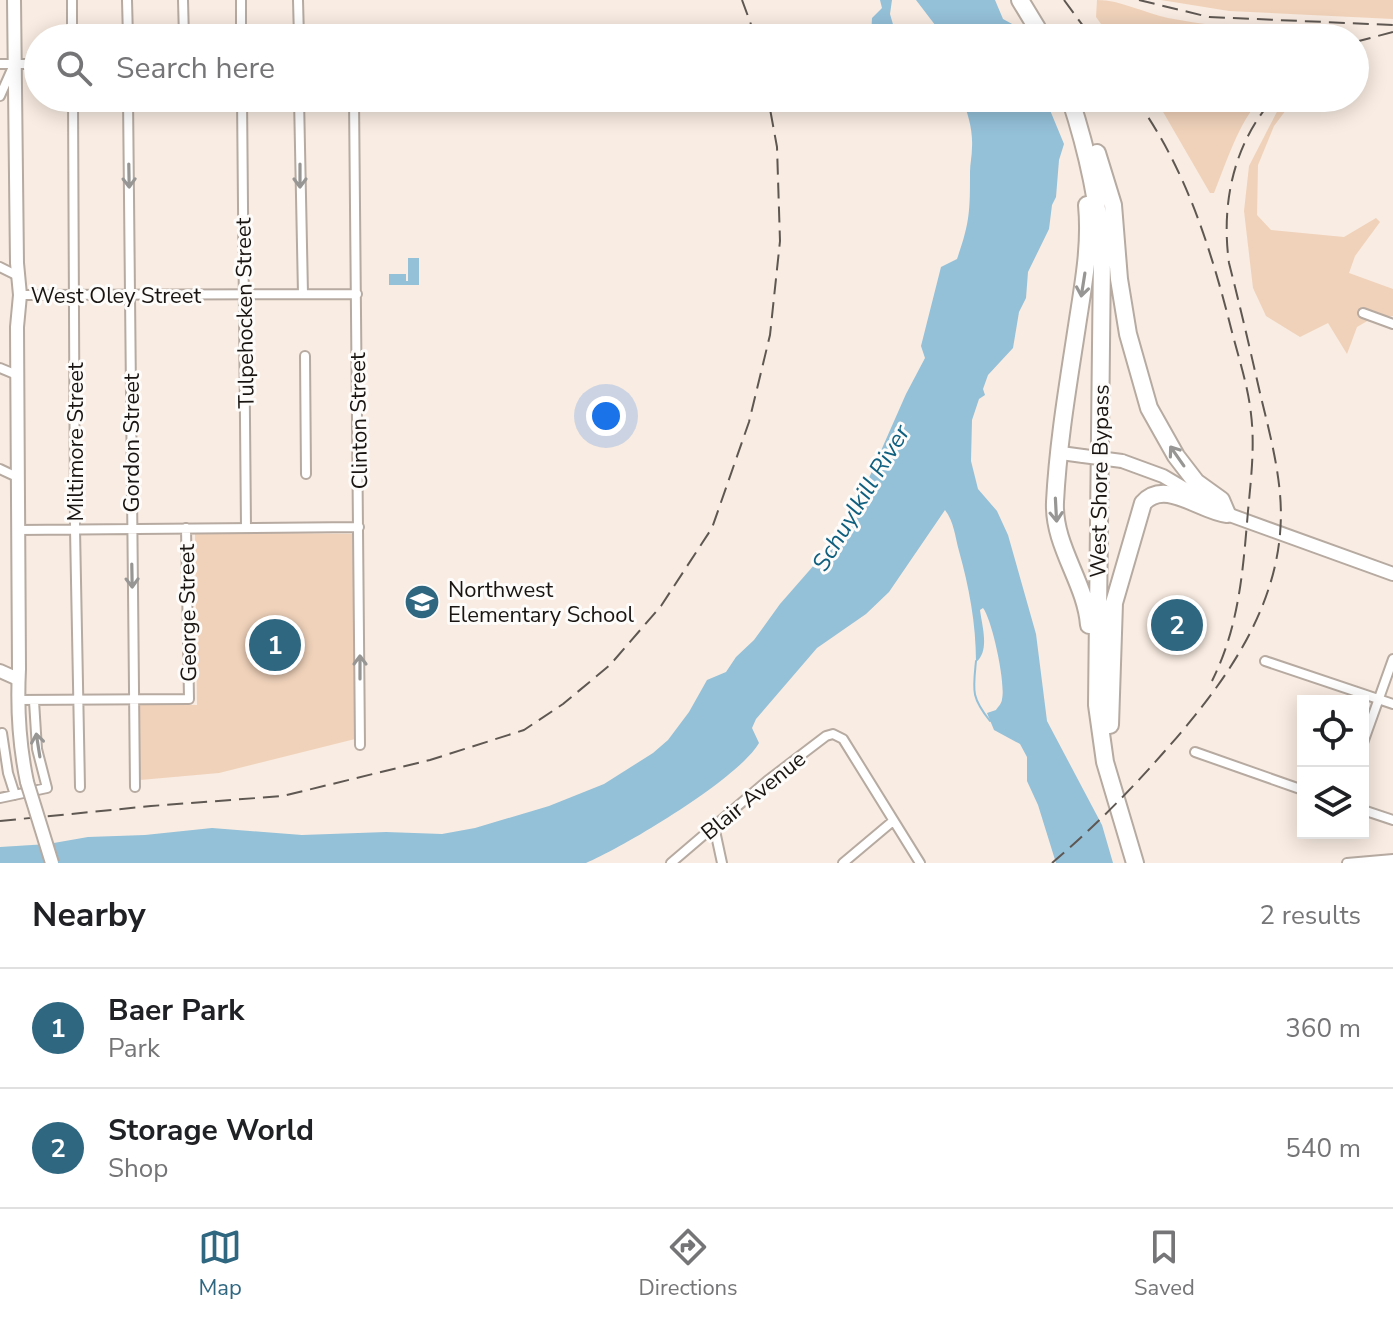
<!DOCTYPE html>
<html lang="en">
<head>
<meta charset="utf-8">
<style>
	body { margin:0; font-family:"Nunito Sans",sans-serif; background:#f6f6f6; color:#202124 }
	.controls { position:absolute; right:24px; bottom:24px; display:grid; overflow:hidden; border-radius:0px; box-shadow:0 4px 20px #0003 }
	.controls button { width:72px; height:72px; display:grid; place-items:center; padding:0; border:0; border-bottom:2px solid #e0e0e0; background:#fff; color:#202124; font:40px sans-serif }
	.you { position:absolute; left:606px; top:416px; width:28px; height:28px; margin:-20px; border:6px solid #fff; border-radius:50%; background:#1a73e8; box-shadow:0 0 0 12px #1a73e833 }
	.badge { display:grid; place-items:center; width:52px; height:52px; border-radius:50%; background:#2f6781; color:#fff; font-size:26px; font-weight:700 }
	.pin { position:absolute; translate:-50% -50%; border:4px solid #fff; box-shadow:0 2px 8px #0006 }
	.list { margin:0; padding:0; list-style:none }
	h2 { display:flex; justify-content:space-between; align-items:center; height:104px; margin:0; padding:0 32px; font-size:34px }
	h2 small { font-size:26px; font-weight:400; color:#757577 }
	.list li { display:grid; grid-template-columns:52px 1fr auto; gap:24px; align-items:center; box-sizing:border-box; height:120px; padding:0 32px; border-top:2px solid #e0e0e0 }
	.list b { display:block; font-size:30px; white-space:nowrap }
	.list p { margin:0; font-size:26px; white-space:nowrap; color:#757577 }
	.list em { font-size:26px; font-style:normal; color:#757577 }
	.icon { flex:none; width:44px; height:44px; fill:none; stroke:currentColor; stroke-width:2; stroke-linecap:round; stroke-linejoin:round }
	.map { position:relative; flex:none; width:1393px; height:863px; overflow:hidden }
	.search { position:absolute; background:#fff; box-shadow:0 4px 20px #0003; left:24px; right:24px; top:24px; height:88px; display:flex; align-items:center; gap:20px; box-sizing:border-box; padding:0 28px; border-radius:44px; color:#757577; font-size:30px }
	.sheet { height:344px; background:#fff }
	nav { display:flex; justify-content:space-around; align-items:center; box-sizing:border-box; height:112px; border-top:2px solid #e0e0e0; background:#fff; font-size:22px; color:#757577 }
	nav a { display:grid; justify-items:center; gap:4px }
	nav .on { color:#2f6781 }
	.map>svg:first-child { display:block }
</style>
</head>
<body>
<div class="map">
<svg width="1393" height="863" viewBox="0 0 1393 863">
	<rect width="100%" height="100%" fill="#f9ece2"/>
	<path fill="#f0d2ba" d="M1097,0C1121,0 1144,13 1168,18C1220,28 1271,30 1323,32L1322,38H1111L1096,17Z
		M1161,0H1393V19L1229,11Z
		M1155,98H1261C1238,124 1227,161 1214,193H1210Z
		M1284,98H1295L1274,126L1258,165L1257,215L1271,230L1344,237L1376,218L1380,222L1355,256L1349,273L1393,289V316L1369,320L1357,327L1347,354L1328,323L1300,337L1266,316L1253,288L1244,211L1249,166Z
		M264,533L355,534V739L219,773L140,780L138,704L197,705L195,534Z"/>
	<path fill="#94c0d8" d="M880,0H892L890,14L897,38L871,36L872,18L882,8Z
		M916,0H995L1003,19L1014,25L1019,38H945Z
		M962,98H1045L1064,144L1059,160L1056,197L1052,205L1049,229L1028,272L1026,298L1019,312L1013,348L988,375L983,389L985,395L979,399L972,420L971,461L978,489L997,511L1008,535L1036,634L1047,721L1102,825L1113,863H1056L1038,805L1027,781V757L1020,744L994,730L987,713L996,710C998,707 1002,703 1002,699C1006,684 992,619 983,608L980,610C982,626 990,651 976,662C976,623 969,587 959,551C955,536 954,522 945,510L889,592L866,614L817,648L756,719L752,728L759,743C739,778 626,846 586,863H0V847L48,844L88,837L145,835L212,828L302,835L386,832L442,834L475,828L549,806L604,784L653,753L668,740L689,712L707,680L726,672L736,657L754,640L780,604L829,548L861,496L906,394L925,358L921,346L941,267L957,259C970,222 970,211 970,172C970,164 972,156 972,147C973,130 968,114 962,98Z
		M408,258H419V285H389V274H406V281H408Z"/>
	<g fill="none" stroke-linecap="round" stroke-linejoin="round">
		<path stroke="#94c0d8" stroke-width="2" d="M976,661C973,691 971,697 990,721"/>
		<defs>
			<path id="street" d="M72,0V38
				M127,0L128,38
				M183,0L184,38
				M241,0V38
				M298,0L299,38
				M0,64H38
				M0,96L12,69
				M73,98L75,529L80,787
				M128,98L135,787
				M242,98L246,528
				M299,98L303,294
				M354,98L360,745
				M0,267L18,276
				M20,295L357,294
				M1363,313L1393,324
				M305,356L306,474
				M0,368L17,375
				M0,469L17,477
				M18,530L359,527
				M1265,661L1393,704
				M17,700L189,699L186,528
				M2,733L8,773L15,795
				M1363,743L1393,659
				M1195,752L1303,790
				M0,798L47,788L37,749L34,701
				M1363,810L1393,820
				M714,826L722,863
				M671,863L767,781L826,736L833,734L843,739L920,863
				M843,863L893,821
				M1347,863L1393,859"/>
			<path id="secondary" d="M1061,453L1083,456
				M1122,461L1163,476L1227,514L1393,574
				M0,671L18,679"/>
			<path id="primary" d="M14,0L17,263L20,295L17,327L19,669C17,708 19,744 27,782"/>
			<path id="highway" d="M1020,0L1043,38
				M1070,98C1087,150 1099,201 1102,256L1097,705L1105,762L1135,863
				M1097,153L1113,205L1119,279L1128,334L1149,408L1176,456L1196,482L1221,500L1227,514
				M1087,205C1091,246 1083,286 1077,326C1068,385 1058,443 1055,502C1053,546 1086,583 1089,625
				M1110,725L1114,603L1143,503C1165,478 1200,511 1227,514"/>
		</defs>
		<use href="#street" stroke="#b6aaa1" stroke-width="12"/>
		<use href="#secondary" stroke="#b6aaa1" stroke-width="16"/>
		<use href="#primary" stroke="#b6aaa1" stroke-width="16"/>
		<use href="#highway" stroke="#b6aaa1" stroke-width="20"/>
		<use href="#street" stroke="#fff" stroke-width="8"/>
		<use href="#secondary" stroke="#fff" stroke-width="12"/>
		<use href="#primary" stroke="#fff" stroke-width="12"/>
		<use href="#highway" stroke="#fff" stroke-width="16"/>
		<path stroke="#5e5752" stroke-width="2" stroke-dasharray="16 8" stroke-linecap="butt" d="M742,0L756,38
			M1064,0L1092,38
			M1139,0L1209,17L1393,25
			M1355,42L1393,32
			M1135,98C1186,168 1211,249 1232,332C1239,359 1248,386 1251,414C1255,446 1251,479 1248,511C1243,571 1239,627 1212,681
			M0,821L151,806L283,796L430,760L524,730L563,704L610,665L661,606L712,528L749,422L770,335L780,241L777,147L768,98
			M1052,863C1092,829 1129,792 1164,752C1228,680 1289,596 1280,494C1277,460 1268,426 1260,393C1250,349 1240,306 1229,263C1221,204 1233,144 1274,98"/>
		<defs>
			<path id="secondary-bridge" d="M1083,456L1122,461"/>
			<path id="primary-bridge" d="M27,782L52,863"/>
		</defs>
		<use href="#secondary-bridge" stroke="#b6aaa1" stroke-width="16" stroke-linecap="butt"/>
		<use href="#primary-bridge" stroke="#b6aaa1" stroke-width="16" stroke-linecap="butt"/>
		<use href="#secondary-bridge" stroke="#fff" stroke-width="12"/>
		<use href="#primary-bridge" stroke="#fff" stroke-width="12"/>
	</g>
	<defs><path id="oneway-shaft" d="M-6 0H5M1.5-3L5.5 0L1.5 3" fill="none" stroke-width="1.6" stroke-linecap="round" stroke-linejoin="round" transform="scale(2)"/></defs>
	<g stroke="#989694">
		<use href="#oneway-shaft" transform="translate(129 176) rotate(89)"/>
		<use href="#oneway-shaft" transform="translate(300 176) rotate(90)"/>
		<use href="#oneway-shaft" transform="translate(1083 285) rotate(99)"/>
		<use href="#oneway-shaft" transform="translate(1177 456) rotate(-125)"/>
		<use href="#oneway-shaft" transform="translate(1056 510) rotate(87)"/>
		<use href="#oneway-shaft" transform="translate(132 576) rotate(89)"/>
		<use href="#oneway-shaft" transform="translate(360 667) rotate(-90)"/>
		<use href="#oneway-shaft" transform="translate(38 745) rotate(-99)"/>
	</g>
	<defs>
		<symbol id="school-disc" viewBox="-11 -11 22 22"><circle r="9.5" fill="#2f6781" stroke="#fefcfa"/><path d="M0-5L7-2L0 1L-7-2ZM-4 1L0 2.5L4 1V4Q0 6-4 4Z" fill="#fff"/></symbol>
	</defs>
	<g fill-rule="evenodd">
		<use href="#school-disc" x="402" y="582" width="40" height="40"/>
	</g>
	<g text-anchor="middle" stroke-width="6" stroke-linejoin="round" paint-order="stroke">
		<g font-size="22" fill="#191512" stroke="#fefcfa">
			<text x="116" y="303">West Oley Street</text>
			<text transform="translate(244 313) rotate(-91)" y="8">Tulpehocken Street</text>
			<text transform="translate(358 421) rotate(-91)" y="8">Clinton Street</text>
			<text transform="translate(75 442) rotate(-90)" y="8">Miltimore Street</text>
			<text transform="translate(131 443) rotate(-90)" y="8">Gordon Street</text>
			<text transform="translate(1099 481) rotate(-89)" y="8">West Shore Bypass</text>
			<text transform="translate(187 613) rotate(-91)" y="8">George Street</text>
			<text transform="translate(753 795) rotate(-39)" y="8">Blair Avenue</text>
		</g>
		<g font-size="22" fill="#191512" stroke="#fefcfa" text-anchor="start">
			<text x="448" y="597">Northwest<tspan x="448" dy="25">Elementary School</tspan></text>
		</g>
		<g font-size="24" font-style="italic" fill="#0f5f7f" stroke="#fefcfa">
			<text transform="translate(861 498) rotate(-59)" y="8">Schuylkill River</text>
		</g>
	</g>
</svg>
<div class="controls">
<button><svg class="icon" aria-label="locate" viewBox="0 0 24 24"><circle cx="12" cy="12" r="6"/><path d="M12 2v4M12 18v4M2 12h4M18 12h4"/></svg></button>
<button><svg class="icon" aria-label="layers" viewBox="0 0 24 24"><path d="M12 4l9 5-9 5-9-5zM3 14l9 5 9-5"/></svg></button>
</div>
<div class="you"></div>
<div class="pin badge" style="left:275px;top:645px">1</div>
<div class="pin badge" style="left:1177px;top:625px">2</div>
<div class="search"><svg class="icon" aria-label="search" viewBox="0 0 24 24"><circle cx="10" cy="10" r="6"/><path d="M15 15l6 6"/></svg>Search here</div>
</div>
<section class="sheet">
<h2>Nearby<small>2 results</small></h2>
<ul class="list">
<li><span class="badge">1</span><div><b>Baer Park</b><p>Park</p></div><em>360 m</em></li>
<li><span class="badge">2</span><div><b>Storage World</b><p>Shop</p></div><em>540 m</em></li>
</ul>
</section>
<nav>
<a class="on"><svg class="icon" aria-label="map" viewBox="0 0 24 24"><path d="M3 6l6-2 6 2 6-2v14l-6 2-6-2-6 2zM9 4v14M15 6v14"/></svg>Map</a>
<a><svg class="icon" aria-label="directions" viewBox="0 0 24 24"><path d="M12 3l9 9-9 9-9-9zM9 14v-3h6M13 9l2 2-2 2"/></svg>Directions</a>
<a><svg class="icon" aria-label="saved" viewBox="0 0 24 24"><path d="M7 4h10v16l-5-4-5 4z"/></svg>Saved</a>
</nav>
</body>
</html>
